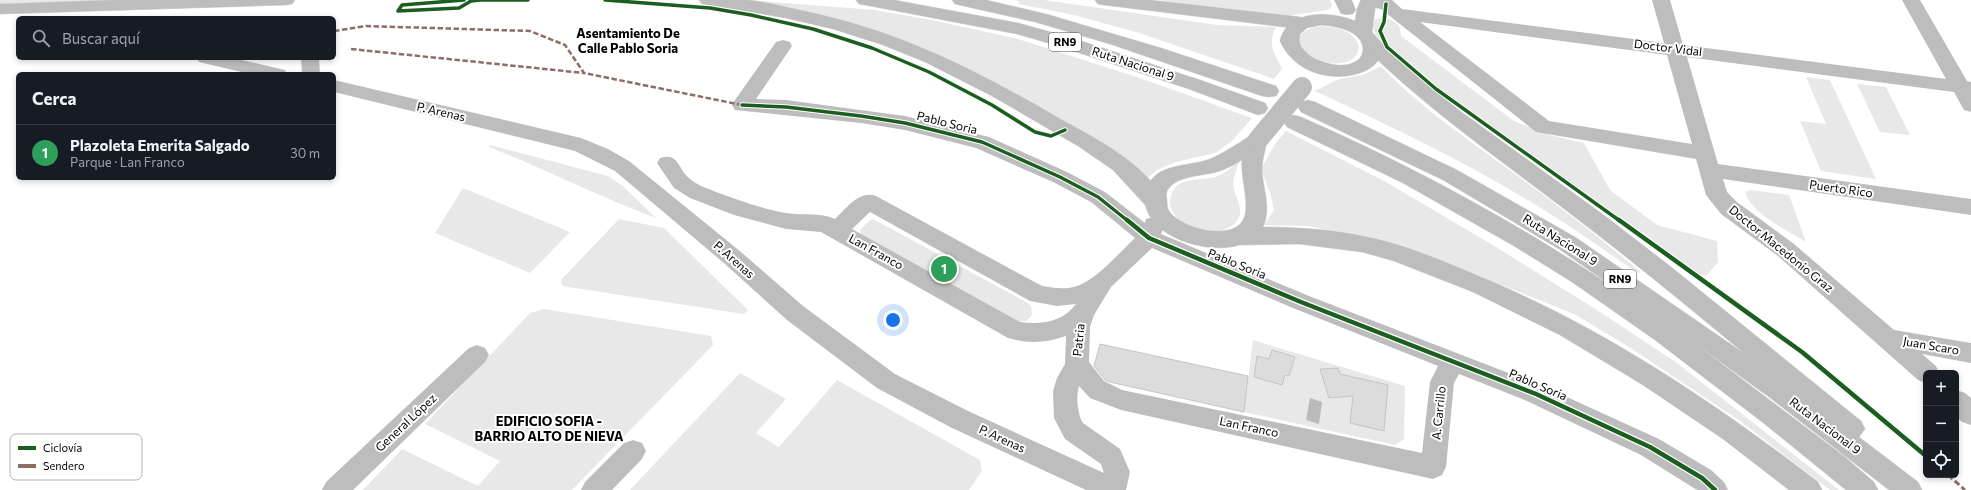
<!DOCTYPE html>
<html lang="es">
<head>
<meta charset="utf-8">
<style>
	body { margin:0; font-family:Commissioner,sans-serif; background:#242831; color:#f1f3f6 }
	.controls { position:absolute; right:12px; bottom:12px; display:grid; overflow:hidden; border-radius:6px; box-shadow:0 2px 6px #0003 }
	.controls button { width:36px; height:36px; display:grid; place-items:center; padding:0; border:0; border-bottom:1px solid #363941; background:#171b24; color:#f1f3f6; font:20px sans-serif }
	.you { position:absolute; left:893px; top:320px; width:14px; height:14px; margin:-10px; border:3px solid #fff; border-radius:50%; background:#1a73e8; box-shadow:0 0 0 6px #1a73e833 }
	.badge { display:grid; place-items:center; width:26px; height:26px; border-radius:50%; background:#b45309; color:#fff; font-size:13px; font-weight:700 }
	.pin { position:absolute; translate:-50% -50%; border:2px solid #fff; box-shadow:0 1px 4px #0006 }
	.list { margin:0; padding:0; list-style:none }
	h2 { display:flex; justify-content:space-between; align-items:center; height:52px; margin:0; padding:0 16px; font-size:17px }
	h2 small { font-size:13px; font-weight:400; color:#9ea1a6 }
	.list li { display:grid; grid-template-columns:26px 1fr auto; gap:12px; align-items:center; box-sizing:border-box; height:56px; padding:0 16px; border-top:1px solid #363941 }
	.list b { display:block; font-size:15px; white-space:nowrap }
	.list p { margin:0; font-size:13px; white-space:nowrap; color:#9ea1a6 }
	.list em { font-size:13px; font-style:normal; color:#9ea1a6 }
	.icon { flex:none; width:22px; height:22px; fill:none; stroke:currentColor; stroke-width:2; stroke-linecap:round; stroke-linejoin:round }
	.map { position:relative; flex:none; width:1971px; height:490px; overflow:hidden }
	.search { position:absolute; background:#171b24; box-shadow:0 2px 6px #0003; left:16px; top:16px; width:320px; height:44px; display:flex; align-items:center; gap:10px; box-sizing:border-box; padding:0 14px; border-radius:6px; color:#9ea1a6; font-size:15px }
	.panel { position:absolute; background:#171b24; box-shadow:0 2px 6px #0003; left:16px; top:72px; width:320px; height:108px; border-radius:6px }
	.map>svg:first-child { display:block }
</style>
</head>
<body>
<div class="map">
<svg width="1971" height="490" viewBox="0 0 1971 490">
	<rect width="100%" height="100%" fill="#fff"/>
	<path fill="#e8e8e8" d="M0,0H148L0,4Z
		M747,0L875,10L937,21L1018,39L1140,78L1252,118L1232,141L1215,153L1176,162L1157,170L1145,180L1041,109L801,11Z
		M1014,0H1044L1217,25L1276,27C1267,45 1274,52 1282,69L1274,79L1139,33L1074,15L1019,4V1Z
		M1157,0H1330L1332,6L1328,10L1286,16L1258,15Z
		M1382,18C1395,20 1401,23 1401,36L1514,121L1550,135L1584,143L1610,190L1657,225L1717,241L1718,262L1707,275H1693C1662,254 1631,233 1601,211C1577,193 1554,172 1530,155C1496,131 1377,63 1372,24L1376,19Z
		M1321,26C1331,27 1342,28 1350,34C1365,45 1359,60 1342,63C1310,68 1275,33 1321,26Z
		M1381,66C1417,105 1462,135 1504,166C1551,200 1596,235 1641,272L1638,273C1609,254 1581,233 1552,215C1477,167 1396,129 1315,91L1339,79L1363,75Z
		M1806,77L1830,80L1876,179L1821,171L1800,121L1826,124Z
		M1857,84L1886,87L1910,135L1880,132Z
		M1286,131L1386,182L1491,244L1600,312L1677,363L1839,490H1830L1740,421L1629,347L1574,314L1467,271L1373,241L1309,226L1264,225L1274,210L1271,196L1261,169L1275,144Z
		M490,145L608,176L623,186L656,218C600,197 545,169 489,147Z
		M1240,160C1237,167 1234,175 1233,183C1233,195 1246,209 1237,221C1217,247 1152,221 1175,188C1183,177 1206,181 1218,176C1226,173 1233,165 1240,160Z
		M463,188L570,232L530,273L435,233Z
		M1750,190L1789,195L1806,242C1786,229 1752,215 1745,192Z
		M619,219L664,228L748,310L744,314L562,286L561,280Z
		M873,219L1028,303L1031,306L1032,315L1026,321H1016L861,235L860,230L869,221Z
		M544,309L711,336L713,345L572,490H363L402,449L478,486L500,461L425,424L530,313Z
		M1253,340L1405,386L1404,439L1395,445L1244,412Z
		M740,373L786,399L756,433L779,447L837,380L980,460L982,471L969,490H630Z"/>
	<path fill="#bababa" d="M1310,398L1322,402L1319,424L1306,420Z"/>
	<path fill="#dcdcdc" stroke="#c4c4c4" d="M1100,344L1248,376L1244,412L1110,382L1105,380L1094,366Z
		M1272,350L1295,357L1289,376L1285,375L1282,385L1254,377L1257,356L1269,359Z
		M1338,368L1340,374L1388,385L1384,431L1350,423L1353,396L1329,398L1320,369Z"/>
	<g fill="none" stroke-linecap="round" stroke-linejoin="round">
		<defs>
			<path id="major" d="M1361,0H1379L1375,9L1372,32C1413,73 1308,103 1280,41C1287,9 1331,11 1355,21L1357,9ZM1321,25C1335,26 1362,30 1363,49C1363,52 1362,55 1360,58C1348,71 1321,64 1309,55C1301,48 1298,44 1300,34L1307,28Z
				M1257,134L1264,136L1267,141C1265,151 1262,160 1262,171C1263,191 1274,214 1259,233C1232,266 1134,240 1146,191C1153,162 1190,167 1210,159C1224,153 1237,144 1250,136ZM1242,160C1240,177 1251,206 1243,220C1232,242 1177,228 1168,209C1167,206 1167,202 1167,200C1166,196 1166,191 1169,188C1179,175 1205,176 1220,171C1228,168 1235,164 1242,160Z"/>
			<path id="highway" d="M114,0H295L292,4L286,5L0,14V4Z
				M699,0C714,0 730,0 745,0C764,1 785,7 804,11C900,31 974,69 1057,117C1096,139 1143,161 1166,202L1163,207L1155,210L1147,207L1113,170L1078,146L992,96L925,62L883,45L833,29L786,18L702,4Z
				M856,0H894L1018,23L1069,37L1203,81L1265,103L1268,108L1265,113L1258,115L1189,89L1055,45L1017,34L865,5L859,4Z
				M952,0H986L1046,14L1161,48L1276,86L1279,91L1276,96L1269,97L1262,96L1110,44L1035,22L955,4Z
				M1095,0H1150L1300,17L1306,19L1309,23L1306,27L1300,29L1104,5L1098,4Z
				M1372,38L1379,40L1404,65L1460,111L1605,216L1670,266L1861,421L1865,429L1859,437L1918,482L1922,490H1889L1769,397L1693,342L1845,457L1874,482L1878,490H1846L1766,425L1655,340L1572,282L1514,246L1403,183L1287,127L1284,122L1287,117L1294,115L1301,117C1429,173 1550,241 1664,322L1559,249L1443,180L1301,112L1298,107L1301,102L1308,100L1315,102L1457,170L1575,237L1745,354C1685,304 1625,255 1563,208C1495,156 1426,108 1365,48L1363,44L1365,40Z
				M1258,227C1293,227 1328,229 1362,236C1399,243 1434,257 1469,272C1596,323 1710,399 1818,482L1822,490H1789L1723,439L1643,385L1560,335L1473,292L1394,261L1362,252L1299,244L1239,245L1231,243L1228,237L1231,231Z"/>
		</defs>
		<use href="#major" stroke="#dbdbdb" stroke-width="1"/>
		<use href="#highway" stroke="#dbdbdb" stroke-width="1"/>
		<path fill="#bdbdbd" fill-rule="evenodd" d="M1334,0H1352L1356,10L1353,14L1347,15L1341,14Z
			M1361,0H1392L1402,9L1664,43L1652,0H1670L1683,45L1946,79L1902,0H1920L1967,81L1971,82V112L1964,110L1954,92L1687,57L1718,164L1971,199V215L1723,179L1727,192L1737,202L1794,244L1894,330L1971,343V363L1922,354L1936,366L1939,373H1926V383L1918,380L1778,256L1721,214L1706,195L1696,159L1536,132L1381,9L1363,6L1360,2ZM1420,22L1667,55L1692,144L1549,121Z
			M783,40L790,42L792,46L756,99L786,100L905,116L989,137L1067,172L1105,192L1145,223L1146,219L1154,217L1162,219L1165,225L1161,234L1309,296L1545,387L1659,439L1711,470L1724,482L1728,490H1697L1641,455L1527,401L1459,374L1454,383L1446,467L1442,475L1433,479L1121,410L1090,398L1079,386C1076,396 1077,413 1083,423L1120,449L1130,472L1126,490H1086L950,427L877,388L787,320L725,264L615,171L575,151L334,92V80L581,138L608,149L629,161L741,252L803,306L895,374L968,411L1104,473L1101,464L1065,439L1054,418L1053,391L1057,378L1065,364L1066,336C1046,343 1028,344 1008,338L821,232L786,229L734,215L690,198L674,188L657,163L660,158C679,152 677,168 689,178C696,185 707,188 716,192C739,200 762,209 786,213C802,216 820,212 835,219C846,209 859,190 876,196L1042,286C1053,288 1066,290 1077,286C1096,280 1119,253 1135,238L1091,202L1053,182L976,148L905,130L861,123L735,110L732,105L735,100L776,42ZM870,212L1030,301L1057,306L1076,304C1063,322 1041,325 1020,322L852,229ZM1152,248L1293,308L1438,366L1430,382L1422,453L1122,390L1104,381L1089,362L1090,327L1094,315L1111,287Z
			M197,58H233L285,70L287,74H250L199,62Z
			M301,58H319L320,74H302Z
			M477,345L485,348L489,355L485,362L353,490H322L326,482L469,348Z
			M1956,390L1965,393L1971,398V425L1962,422L1956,416Z
			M633,440L642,443L646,451L642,459L612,490H581L585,482L624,443Z"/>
		<use href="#major" fill="#bdbdbd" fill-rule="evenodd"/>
		<use href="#highway" fill="#bdbdbd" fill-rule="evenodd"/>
		<defs>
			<path id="major-bridge" d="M1257,141L1302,87"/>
		</defs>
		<use href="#major-bridge" stroke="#dbdbdb" stroke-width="20" stroke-linecap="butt"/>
		<use href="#major-bridge" stroke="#bdbdbd" stroke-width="20"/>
		<path stroke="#8d6e63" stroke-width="2.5" stroke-dasharray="5.5 2.5" stroke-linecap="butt" d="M334,31L366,26L530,31L565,45L584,73L742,105
			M351,49L584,73"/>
		<path stroke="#8d6e63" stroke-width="3" stroke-dasharray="6 3" stroke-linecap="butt" d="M1948,475L1965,490"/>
		<defs>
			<path id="cycleway-far1" d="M464,0L402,5L398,11L459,8L471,1L480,0H528
				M605,0L710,8L751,15L813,29L872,48L929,72L992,105L1035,132L1051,136L1065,130
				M1386,4L1384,22L1380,31L1387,47L1436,89L1620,221
				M742,105L786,107L861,116L905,123L982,142L1060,177L1098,197L1128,221"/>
			<path id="cycleway" d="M1127,220L1149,238L1301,302L1536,394L1650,447L1702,478L1715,490
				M1619,220L1802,352L1926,456"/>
		</defs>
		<use href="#cycleway-far1" stroke="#fff" stroke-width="5.5"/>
		<use href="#cycleway" stroke="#fff" stroke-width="7"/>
		<use href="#cycleway-far1" stroke="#1b5e20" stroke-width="3.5"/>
		<use href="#cycleway" stroke="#1b5e20" stroke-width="4.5"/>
	</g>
	<g text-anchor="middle" stroke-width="4" stroke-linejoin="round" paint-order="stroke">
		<g fill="#fff" stroke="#4c4c4c" stroke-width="1">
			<rect x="1049" y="33" width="32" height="18" rx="3"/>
			<rect x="1604" y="270" width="32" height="18" rx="3"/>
		</g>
		<g font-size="11" font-weight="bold" fill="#000">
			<text x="1065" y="46">RN9</text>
			<text x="1620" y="283">RN9</text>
		</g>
		<g font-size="12" fill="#000" stroke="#fff">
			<text transform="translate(1668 48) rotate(7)" y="4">Doctor Vidal</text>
			<text transform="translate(1133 64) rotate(18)" y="4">Ruta Nacional 9</text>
			<text transform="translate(441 112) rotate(13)" y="4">P. Arenas</text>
			<text transform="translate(947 123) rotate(14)" y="4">Pablo Soria</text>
			<text transform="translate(1841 189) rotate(8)" y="4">Puerto Rico</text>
			<text transform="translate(1560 240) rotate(32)" y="4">Ruta Nacional 9</text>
			<text transform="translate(1781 249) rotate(39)" y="4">Doctor Macedonio Graz</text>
			<text transform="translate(876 252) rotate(29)" y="4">Lan Franco</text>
			<text transform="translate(734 260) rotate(41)" y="4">P. Arenas</text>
			<text transform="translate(1237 264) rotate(22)" y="4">Pablo Soria</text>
			<text transform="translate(1079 340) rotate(-84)" y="4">Patria</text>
			<text transform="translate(1931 346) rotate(10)" y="4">Juan Scaro</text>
			<text transform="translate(1538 385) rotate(23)" y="4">Pablo Soria</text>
			<text transform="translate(1439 413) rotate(-84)" y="4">A. Carrillo</text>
			<text transform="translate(406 423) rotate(-43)" y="4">General López</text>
			<text transform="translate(1825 426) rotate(37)" y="4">Ruta Nacional 9</text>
			<text transform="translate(1249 427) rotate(12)" y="4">Lan Franco</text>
			<text transform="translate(1002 439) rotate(25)" y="4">P. Arenas</text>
		</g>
		<g font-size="13" font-weight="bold" fill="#000" stroke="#fff">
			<text x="628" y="38">Asentamiento De<tspan x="628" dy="15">Calle Pablo Soria</tspan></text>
			<text x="549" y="426">EDIFICIO SOFIA -<tspan x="549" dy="15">BARRIO ALTO DE NIEVA</tspan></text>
		</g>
	</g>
	<rect x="10" y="434" width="132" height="46" rx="6" fill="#fff" stroke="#b2b2b2" stroke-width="1"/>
	<rect x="18" y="446" width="18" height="4" fill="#1b5e20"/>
	<rect x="18" y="464" width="18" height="4" fill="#8d6e63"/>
	<g font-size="11" fill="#000">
		<text x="43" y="452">Ciclovía</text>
		<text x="43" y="470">Sendero</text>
	</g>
</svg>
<div class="controls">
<button>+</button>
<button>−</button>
<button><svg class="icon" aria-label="locate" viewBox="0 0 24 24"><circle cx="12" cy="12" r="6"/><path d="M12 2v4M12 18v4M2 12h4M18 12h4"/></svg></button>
</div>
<div class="you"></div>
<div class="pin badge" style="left:944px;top:269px;background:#2e9e5b">1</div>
<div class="search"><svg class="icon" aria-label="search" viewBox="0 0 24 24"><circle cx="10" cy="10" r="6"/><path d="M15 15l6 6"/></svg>Buscar aquí</div>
<section class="panel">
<h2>Cerca<small></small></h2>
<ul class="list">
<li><span class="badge" style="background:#2e9e5b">1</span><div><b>Plazoleta Emerita Salgado</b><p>Parque · Lan Franco</p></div><em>30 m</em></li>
</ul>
</section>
</div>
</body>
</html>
